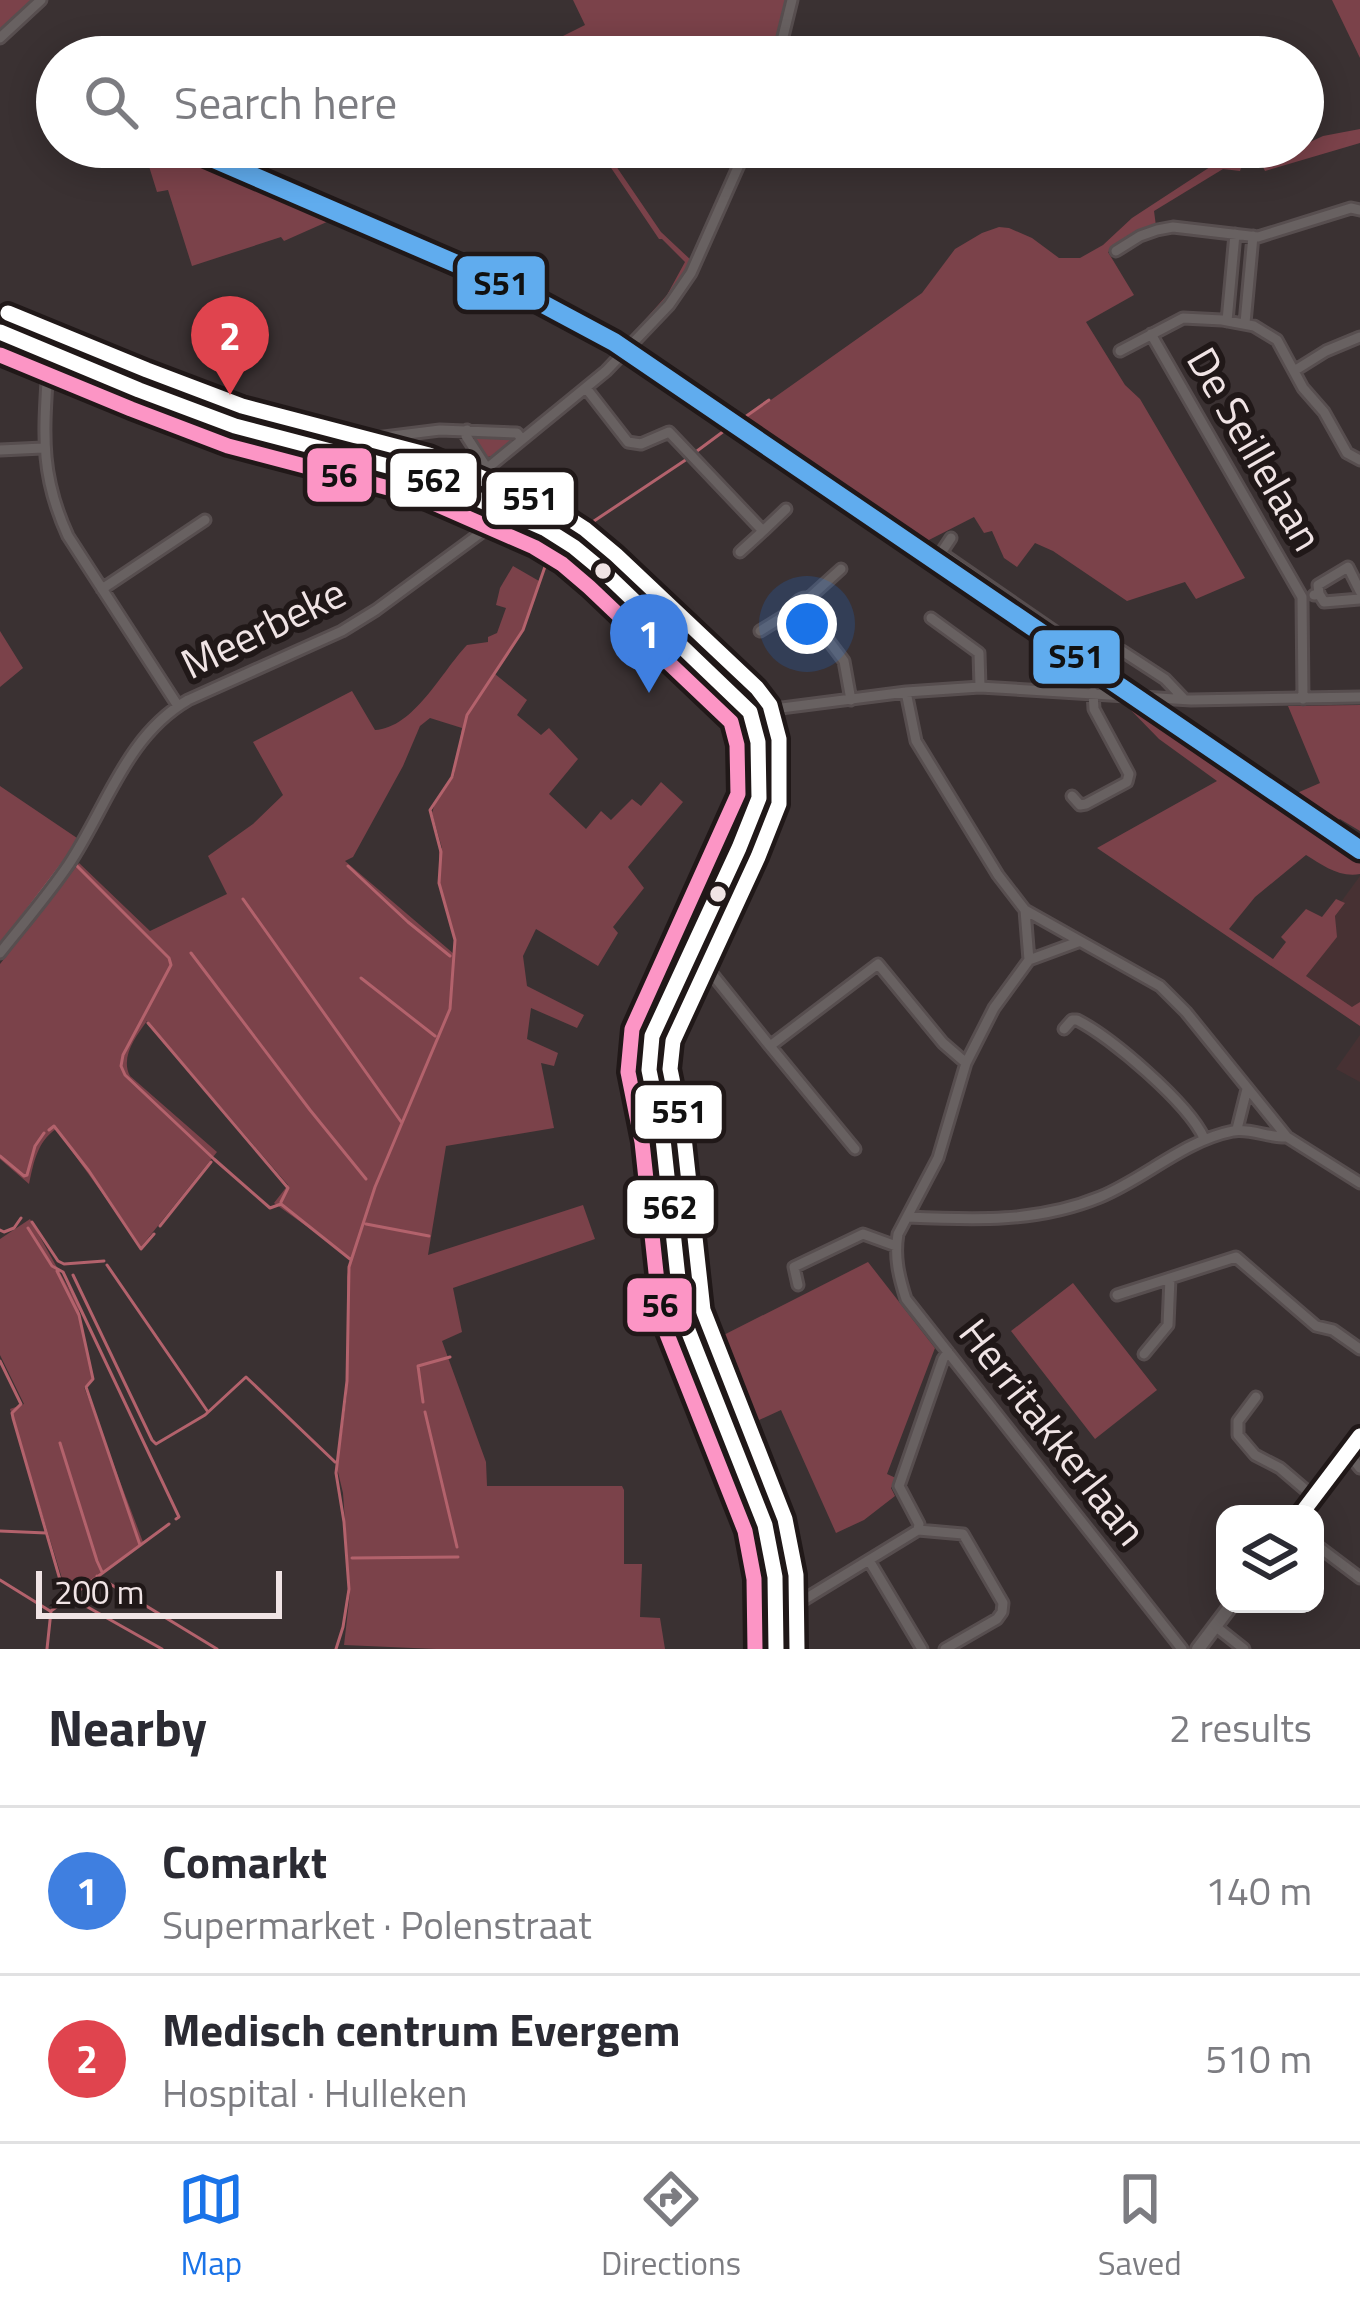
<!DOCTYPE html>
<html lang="en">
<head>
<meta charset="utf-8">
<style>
	body { margin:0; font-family:"Titillium Web",sans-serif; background:#f7f7f7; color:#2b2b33 }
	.controls { position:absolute; right:36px; bottom:36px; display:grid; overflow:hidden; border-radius:24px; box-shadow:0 6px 30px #0003 }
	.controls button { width:108px; height:108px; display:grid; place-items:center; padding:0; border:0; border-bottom:3px solid #e1e1e2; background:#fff; color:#2b2b33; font:60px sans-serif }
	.scale { position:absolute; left:36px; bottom:30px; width:246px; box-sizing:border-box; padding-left:12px; border:6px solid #f0e4e5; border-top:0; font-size:33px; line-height:42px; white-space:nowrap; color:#f0e4e5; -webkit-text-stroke:9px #201818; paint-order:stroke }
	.you { position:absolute; left:807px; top:624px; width:42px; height:42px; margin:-30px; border:9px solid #fff; border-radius:50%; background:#1a73e8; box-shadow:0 0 0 18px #1a73e833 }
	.badge { display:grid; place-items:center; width:78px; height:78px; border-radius:50%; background:#1a73e8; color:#fff; font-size:39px; font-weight:700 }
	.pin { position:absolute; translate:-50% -99px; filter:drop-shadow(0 3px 6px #0008) }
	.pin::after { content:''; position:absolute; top:63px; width:42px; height:36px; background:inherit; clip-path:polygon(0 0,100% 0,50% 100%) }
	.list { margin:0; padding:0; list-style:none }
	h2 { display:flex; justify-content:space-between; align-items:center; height:156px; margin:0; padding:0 48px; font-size:51px }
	h2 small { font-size:39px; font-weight:400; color:#7c7c81 }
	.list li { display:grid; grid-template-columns:78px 1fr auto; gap:36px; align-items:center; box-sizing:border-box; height:168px; padding:0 48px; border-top:3px solid #e1e1e2 }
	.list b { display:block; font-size:45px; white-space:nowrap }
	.list p { margin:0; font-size:39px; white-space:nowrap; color:#7c7c81 }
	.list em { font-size:39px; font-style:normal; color:#7c7c81 }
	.icon { flex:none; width:66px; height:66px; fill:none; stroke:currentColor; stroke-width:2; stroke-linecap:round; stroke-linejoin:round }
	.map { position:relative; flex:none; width:1360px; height:1649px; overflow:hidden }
	.search { position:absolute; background:#fff; box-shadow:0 6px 30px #0003; left:36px; right:36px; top:36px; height:132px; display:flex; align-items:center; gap:30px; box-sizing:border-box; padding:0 42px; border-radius:66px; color:#7c7c81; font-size:45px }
	.sheet { height:492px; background:#fff }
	nav { display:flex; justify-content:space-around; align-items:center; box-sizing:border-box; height:168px; border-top:3px solid #e1e1e2; background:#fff; font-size:33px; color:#7c7c81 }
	nav a { display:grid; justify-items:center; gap:6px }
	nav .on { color:#1a73e8 }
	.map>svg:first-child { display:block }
</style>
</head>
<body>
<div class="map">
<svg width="1360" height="1649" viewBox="0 0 1360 1649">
	<rect width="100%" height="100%" fill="#3a3132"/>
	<path fill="#473133" d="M1360,876V1002L1353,1008L1306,976L1336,937L1335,916L1344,904L1341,902Z
		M1360,1035V1082L1336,1069Z"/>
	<path fill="#7b424a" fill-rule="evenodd" d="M0,0H37L0,35Z
		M573,0H786L773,57H540L537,49L585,25Z
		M1332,0H1360V58Z
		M1360,129V143L1265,171L1262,165H1242L1240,171L1223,169L1154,211L1156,226L1145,229L1108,252L1134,295L1086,322L1125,385L1140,399L1245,578L1196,599L1185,582L1127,601L1053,551L1035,543L1017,567L1004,558L992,531L984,533L974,517L925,542L741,421L922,293L955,249L982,233L999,227L1009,228L1032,238L1059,258H1080L1103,245L1132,218L1210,167L1246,155L1278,157L1323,136Z
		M143,147H174L338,217L284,241L281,237L192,266L168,190L157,192Z
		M597,147H603L661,232L693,262L680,287L649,323L643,322L667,295L685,262L662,239H659Z
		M477,435L509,436L512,441L495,456L487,457L473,440Z
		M513,566L539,581L523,630L495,674L527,700L517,715L541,735L549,728L578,759L549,794L586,829L601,811L611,820L632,799L641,806L661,782L683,802L628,867L644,888L613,927L618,933L598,966L536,929L523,956L527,986L584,1015L577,1028L531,1008L527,1039L558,1053L554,1066L541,1063L554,1128L446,1146L428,1255L583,1205L595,1239L453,1288L462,1332L442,1341L486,1462L487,1486H622L624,1490V1564H642L640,1617L660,1618L665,1649H436L344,1645L350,1593L343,1493L337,1468L347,1394V1277L351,1258L274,1203L288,1185L147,1021C136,1036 120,1057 130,1076L217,1152L141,1247L56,1129C37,1142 34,1162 29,1184L0,1159V964L79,863L150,931L227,894L208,856L253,824L283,795L253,742L352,691L375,730C414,728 442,671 467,645L488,642V637L497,633L506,608L496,605L500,588ZM430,718L462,728L454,776L435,803L432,813L442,848L439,849V880L454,935V954L345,861L353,857L403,766L420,726Z
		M0,631L23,668L0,687Z
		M1045,642L1112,686L1060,680Z
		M1122,701L1134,702L1270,798L1360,857V874C1340,878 1322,865 1306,855L1255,897L1229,929L1273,959L1286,942L1281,937L1306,909L1322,917L1336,899L1345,903L1335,916L1337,937L1306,976L1352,1007L1360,1002V1026L1097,848L1217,781L1159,739Z
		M1360,705V831L1340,819L1333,825L1290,796L1320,783L1288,706Z
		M0,786L77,838L61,868L0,944Z
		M30,1219L78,1305L93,1378L84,1387L143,1542L68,1598L10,1409L24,1404L0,1355V1239Z
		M868,1262L935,1348L887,1474L898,1479L891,1488L895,1496L864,1520L836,1533L781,1410L733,1432L700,1347Z
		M1073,1283L1157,1390L1095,1439L1011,1331Z"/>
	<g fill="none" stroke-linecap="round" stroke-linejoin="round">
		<path stroke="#b3626c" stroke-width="3" d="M745,417L769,400
			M697,451L728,428
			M576,533L687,459
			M76,865L169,958L171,965L123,1055L121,1066L125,1075L214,1159L270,1208L281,1204L350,1259
			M348,866L408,922L450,956
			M243,899L402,1123
			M0,946L66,859
			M191,953L310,1110L366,1179
			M361,978L435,1036
			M148,1023L288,1188L281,1202
			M49,1130L54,1126L89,1171L141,1249L154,1234
			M0,1156L24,1176L27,1175L35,1146L44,1133
			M32,1222L58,1261L64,1264L104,1261
			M366,1224L429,1236
			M160,1226L211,1162
			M28,1228L52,1266L63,1272L179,1517L176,1519
			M0,1230L4,1232L14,1228L21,1218
			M107,1265L208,1412
			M57,1271L79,1315L93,1379L86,1387L140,1545
			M73,1275L152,1440L156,1444L205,1415L246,1377L335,1462
			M0,1361L21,1404L12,1413L13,1418L63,1590V1601
			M423,1402L418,1366L450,1357
			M425,1412L457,1547
			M60,1443L97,1561L102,1572
			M0,1531L46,1533
			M352,1558L458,1557
			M97,1576L217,1649
			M0,1580L50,1611
			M84,1605L162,1649
			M47,1649L51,1611L169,1524
			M336,1649L343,1627L349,1589L344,1522L336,1473L347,1381L349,1267L375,1187L450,1009L455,940L439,883L441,852L430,810L452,777L467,715L523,630L548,558L556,547"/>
		<defs>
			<path id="minor" d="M0,38L41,0
				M778,57L792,0
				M1116,251L1140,236L1157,230L1173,227L1258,237L1351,208L1360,210
				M1227,321L1235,234
				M1245,323L1253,236
				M1151,334L1302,597L1303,699
				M1120,351L1183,318L1222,320L1254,326L1277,340L1303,388L1324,412L1347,453L1360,460
				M52,356L48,365C44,432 39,473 68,536L178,706
				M1294,371L1326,351L1360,337
				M586,388L628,442L641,444L669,432L763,531L740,552
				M467,430L466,436L488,470
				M0,450L43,448
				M339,454L341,446L352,441L440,430L517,433L521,438
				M496,506L500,498L489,476L490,466L606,371L669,305L691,273L747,147
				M763,531L786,509
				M951,538L941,553L1096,660L1110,659L1122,651L1165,679L1184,699
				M102,589L205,520
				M1319,594L1318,585L1348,567L1360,591
				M1314,595L1319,594L1324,602L1360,599
				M794 610a12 12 0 1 1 24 0a12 12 0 1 1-24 0Z
				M809,598L841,569
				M931,618L979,653L980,687
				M813,620L844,661L851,700
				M760,631L794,610
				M906,692L916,741L998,875L1025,910L1160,986L1186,1012L1287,1137L1360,1183
				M750,712L906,692L980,687L1191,700L1360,697
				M1072,796L1080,805L1086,804L1127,782L1129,774L1094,709L1093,692
				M1025,910L1029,960L994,1008L966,1063L938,1158L898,1234C894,1257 899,1277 906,1299L1182,1649
				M0,953C23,924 48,895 69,864C107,807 126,736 188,700L342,631L376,610L501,518L506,511
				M688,960L713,975L770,1046L878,964L943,1043L966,1063
				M1029,960L1078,942
				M1064,1029L1072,1020H1077C1111,1037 1188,1103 1204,1138
				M770,1046L855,1149
				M1237,1129L1247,1089
				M907,1217C973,1220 1037,1223 1100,1197C1146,1178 1183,1141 1233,1131C1250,1128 1270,1138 1287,1137
				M798,1285L794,1267L863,1234L896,1246
				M1117,1295L1236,1257L1316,1326L1333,1330L1360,1349
				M1144,1354L1168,1325L1170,1278
				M1256,1397L1238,1421V1435L1255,1455L1280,1468L1314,1497
				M1348,1453L1360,1468
				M918,1530L963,1534L1003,1603L1002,1612L997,1619L945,1649
				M1315,1544L1360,1578
				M870,1562L922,1649
				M776,1605L797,1604L918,1530L919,1524L899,1486L943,1359L948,1352
				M1215,1626L1244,1649"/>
			<path id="tertiary" d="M1301,1514L1360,1436
				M1198,1649L1232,1604"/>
			<path id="secondary" d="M0,332L139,390L235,426L290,442L422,475L544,528L574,547L603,571L743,703L750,712L758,742L759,798L739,848L652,1036L649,1070L663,1139L682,1315L765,1525L775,1577L776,1649"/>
		</defs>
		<use href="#minor" stroke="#574e4f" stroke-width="15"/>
		<use href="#tertiary" stroke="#574e4f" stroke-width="18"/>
		<use href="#secondary" stroke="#574e4f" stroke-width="20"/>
		<use href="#minor" stroke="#686161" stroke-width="9"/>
		<use href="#tertiary" stroke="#686161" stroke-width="12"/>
		<use href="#secondary" stroke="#726869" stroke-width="14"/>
		<defs>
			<path id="bus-1" d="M0,332L139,390L235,426L422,475L544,528L574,547L603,571L750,712L758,742L759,798L739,848L652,1036L649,1070L663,1139L682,1315L765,1525L775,1577L776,1649
				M1301,1514L1360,1436"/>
			<path id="bus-2" d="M0,355L131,409L228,446L415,495L534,547L562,564L589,587L731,722L737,745L738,794L632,1029L628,1072L642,1142L661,1319L745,1531L754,1579L755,1649"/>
			<path id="bus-3" d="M8,313L147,370L242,406L429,455L554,509L585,529L616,555L757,688L770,705L779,739V804L758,857L673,1041L670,1069L684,1137L703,1310L785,1519L796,1575L797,1649"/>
		</defs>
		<use href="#bus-1" stroke="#201818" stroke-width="24"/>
		<use href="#bus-2" stroke="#201818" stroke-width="24"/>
		<use href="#bus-3" stroke="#201818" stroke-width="24"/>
		<use href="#bus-1" stroke="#fff" stroke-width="15"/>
		<use href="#bus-2" stroke="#fc95c5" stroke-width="15"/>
		<use href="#bus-3" stroke="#fff" stroke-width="15"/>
		<defs>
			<path id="rail-1" d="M186,147L517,290L614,342L1360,850"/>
		</defs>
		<use href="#rail-1" stroke="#201818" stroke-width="27"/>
		<use href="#rail-1" stroke="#60acee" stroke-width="18"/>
	</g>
	<g fill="#f0e4e5" stroke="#201818" stroke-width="4.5">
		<circle cx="603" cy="571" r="10"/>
		<circle cx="718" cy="894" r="10"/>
	</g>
	<g text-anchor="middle" stroke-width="12" stroke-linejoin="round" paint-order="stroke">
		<g font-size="42" fill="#f0e4e5" stroke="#201818">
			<text transform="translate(1255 449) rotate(60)" y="15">De Seillelaan</text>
			<text transform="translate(263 628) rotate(-26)" y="15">Meerbeke</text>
			<text transform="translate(1053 1432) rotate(52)" y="15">Herritakkerlaan</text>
		</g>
	</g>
	<g stroke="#201818" stroke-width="4.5">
		<rect x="455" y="254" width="92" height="58" rx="12" fill="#60acee"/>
		<rect x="305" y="446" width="69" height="58" rx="12" fill="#fc95c5"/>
		<rect x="388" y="451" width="91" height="58" rx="12" fill="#fff"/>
		<rect x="484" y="470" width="92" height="57" rx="12" fill="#fff"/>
		<rect x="1031" y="628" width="91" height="58" rx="12" fill="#60acee"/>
		<rect x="633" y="1083" width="91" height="58" rx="12" fill="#fff"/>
		<rect x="625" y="1178" width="91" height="58" rx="12" fill="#fff"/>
		<rect x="625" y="1276" width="69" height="58" rx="12" fill="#fc95c5"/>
	</g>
	<g font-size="33" text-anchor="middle" font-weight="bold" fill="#111">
		<text x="501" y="295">S51</text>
		<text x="339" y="487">56</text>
		<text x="434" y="492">562</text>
		<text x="530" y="510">551</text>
		<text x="1076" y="668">S51</text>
		<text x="679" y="1123">551</text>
		<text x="670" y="1219">562</text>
		<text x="660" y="1317">56</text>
	</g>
</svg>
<div class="controls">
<button><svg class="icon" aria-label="layers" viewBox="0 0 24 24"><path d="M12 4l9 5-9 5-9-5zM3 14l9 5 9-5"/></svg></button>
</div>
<div class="scale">200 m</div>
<div class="you"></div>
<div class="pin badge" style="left:649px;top:693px;background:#3f7fe0">1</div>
<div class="pin badge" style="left:230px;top:395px;background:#e0444e">2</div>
<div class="search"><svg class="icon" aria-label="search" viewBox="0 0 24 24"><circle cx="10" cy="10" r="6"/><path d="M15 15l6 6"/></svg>Search here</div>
</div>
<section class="sheet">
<h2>Nearby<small>2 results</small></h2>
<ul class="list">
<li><span class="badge" style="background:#3f7fe0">1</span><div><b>Comarkt</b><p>Supermarket · Polenstraat</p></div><em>140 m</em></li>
<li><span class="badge" style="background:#e0444e">2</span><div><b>Medisch centrum Evergem</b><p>Hospital · Hulleken</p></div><em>510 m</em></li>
</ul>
</section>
<nav>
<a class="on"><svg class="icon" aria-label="map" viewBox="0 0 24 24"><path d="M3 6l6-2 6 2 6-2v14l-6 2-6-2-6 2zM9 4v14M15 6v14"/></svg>Map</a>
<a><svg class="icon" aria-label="directions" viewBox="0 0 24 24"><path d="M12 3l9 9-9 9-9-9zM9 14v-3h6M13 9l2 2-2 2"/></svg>Directions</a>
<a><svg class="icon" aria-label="saved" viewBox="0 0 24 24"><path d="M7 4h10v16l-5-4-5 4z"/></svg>Saved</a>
</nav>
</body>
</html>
